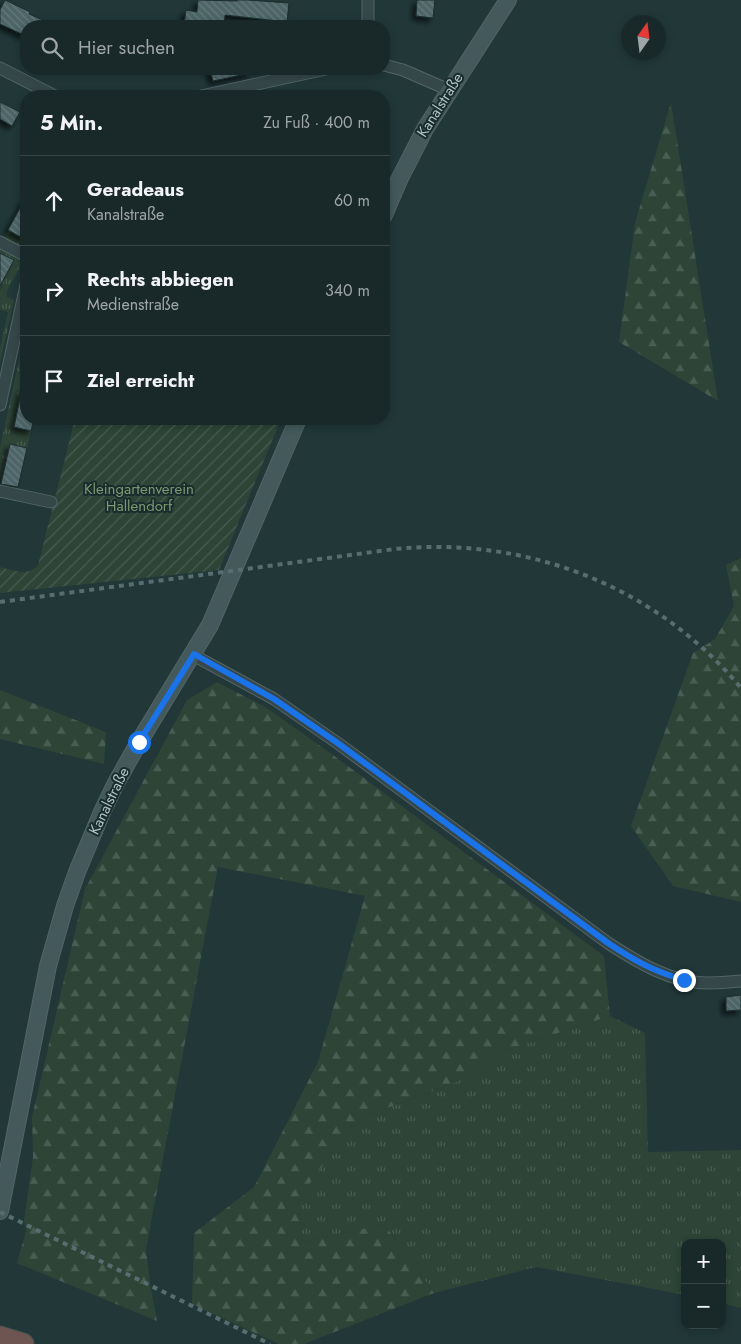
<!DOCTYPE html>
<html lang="de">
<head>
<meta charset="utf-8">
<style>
	body { margin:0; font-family:Jost,sans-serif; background:#263536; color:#f1f3f6 }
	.controls { position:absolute; right:15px; bottom:15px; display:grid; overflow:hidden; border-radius:10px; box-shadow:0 2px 8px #0003 }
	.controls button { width:45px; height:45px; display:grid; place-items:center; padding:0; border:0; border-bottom:1px solid #374547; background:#19292a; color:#f1f3f6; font:25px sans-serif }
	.compass { position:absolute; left:621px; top:15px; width:45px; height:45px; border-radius:50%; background:#19292a; box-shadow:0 2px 8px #0003; rotate:14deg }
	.stop { position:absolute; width:15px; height:15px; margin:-11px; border:4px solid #1a73e8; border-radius:50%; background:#fff }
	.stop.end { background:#1a73e8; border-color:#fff; box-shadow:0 1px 5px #0008 }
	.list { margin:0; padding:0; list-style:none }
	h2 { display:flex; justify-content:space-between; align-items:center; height:65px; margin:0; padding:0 20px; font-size:21px }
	h2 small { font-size:16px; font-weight:400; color:#9fa6a8 }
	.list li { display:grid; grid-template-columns:32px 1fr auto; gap:15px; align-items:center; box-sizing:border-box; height:90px; padding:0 20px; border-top:1px solid #374547 }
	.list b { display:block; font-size:19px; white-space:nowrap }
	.list p { margin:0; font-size:16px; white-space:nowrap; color:#9fa6a8 }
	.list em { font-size:16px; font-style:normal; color:#9fa6a8 }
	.icon { flex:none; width:28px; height:28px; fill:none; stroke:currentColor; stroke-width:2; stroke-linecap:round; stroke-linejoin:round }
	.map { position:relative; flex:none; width:741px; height:1344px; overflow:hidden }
	.search { position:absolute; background:#19292a; box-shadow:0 2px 8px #0003; left:20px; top:20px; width:370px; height:55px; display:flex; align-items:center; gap:12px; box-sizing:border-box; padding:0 18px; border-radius:20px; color:#9fa6a8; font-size:19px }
	.panel { position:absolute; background:#19292a; box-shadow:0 2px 8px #0003; left:20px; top:90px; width:370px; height:335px; border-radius:20px }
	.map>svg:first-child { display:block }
</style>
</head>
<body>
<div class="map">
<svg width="741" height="1344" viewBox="0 0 741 1344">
	<defs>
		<pattern id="grass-tufts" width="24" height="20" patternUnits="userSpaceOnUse" patternTransform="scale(1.25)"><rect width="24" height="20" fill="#2d4437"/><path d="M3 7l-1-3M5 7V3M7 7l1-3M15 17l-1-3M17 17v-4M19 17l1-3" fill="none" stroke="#495d52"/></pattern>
		<pattern id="forest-firs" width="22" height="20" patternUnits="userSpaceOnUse" patternTransform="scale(1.25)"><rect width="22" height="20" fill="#2d4437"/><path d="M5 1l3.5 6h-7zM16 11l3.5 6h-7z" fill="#495d52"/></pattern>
		<pattern id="garden-furrows" width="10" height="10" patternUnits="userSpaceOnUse" patternTransform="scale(1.25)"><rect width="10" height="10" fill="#2d4437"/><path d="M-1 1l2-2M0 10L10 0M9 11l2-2" fill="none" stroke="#495d52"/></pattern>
		<pattern id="building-back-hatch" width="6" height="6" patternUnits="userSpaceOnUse" patternTransform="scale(1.25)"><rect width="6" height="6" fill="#4d6567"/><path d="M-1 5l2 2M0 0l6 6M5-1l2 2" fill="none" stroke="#64797b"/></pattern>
		<filter id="shadow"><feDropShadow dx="-4" dy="4" stdDeviation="2.5" flood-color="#0009"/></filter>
	</defs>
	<rect width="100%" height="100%" fill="#213738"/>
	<path fill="url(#grass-tufts)" d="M8,230L24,238L26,234V244L20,247L4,238Z
		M0,249L19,260L21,265L7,291V297L14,300L0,363V348L8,312L0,310V286L14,260L0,253Z
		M26,327V389H23L14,427L31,431L27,448L10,445L1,483L18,488L17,495L0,491V448Z
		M610,1016L645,1033L648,1152L741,1150V1308L722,1303V1243H685V1295L536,1267L434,1293L384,1224L303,1242L298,1200L355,1120L466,1078L494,1054Z"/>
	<path fill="url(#forest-firs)" d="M671,102L718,401L619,342L635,223Z
		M741,558V902L673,886L631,826L693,653L715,639L734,606L726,565Z
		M217,682L267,708L333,755L604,956L610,1016L494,1054L466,1078L355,1120L298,1200L303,1242L384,1224L434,1293L304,1344H279L192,1304L194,1233L254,1187L318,1062L365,896L218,867L146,1249L150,1283L157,1321L17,1263L26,1231L24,1220L33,1157L32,1117L85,889L187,700Z
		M0,690L106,732L104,764L0,739Z"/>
	<path fill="url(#garden-furrows)" d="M75,419H281L219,570L0,593V567C13,570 29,577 38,565Z"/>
	<path fill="url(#building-back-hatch)" stroke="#1c2e2f" filter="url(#shadow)" d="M5,0L30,12L29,14L57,26H26V36L0,24V10Z
		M198,0L237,1V0H247L289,3L287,22L225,15L224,26H184L186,10L197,12Z
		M417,0H435L433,18L416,16Z
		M210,69H250L251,73L213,81Z
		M0,102L20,112L12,126L0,119Z
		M26,197V240L8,230Z
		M0,253L14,260L0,286Z
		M22,389H26V419H34L31,431L14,427Z
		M10,444L27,448L18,487L1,484Z
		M741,995V1010L726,1011V997Z"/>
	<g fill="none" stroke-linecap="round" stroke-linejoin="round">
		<defs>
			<path id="street" d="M368,0V26
				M384,65L403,70L449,90
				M0,68L55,96
				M201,96L326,69
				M0,242L26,256
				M0,405L26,285
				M0,491L51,502
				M193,655L274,699L339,744L608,943C639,963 671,983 709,983C720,983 731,982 741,981"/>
			<path id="secondary" d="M384,215L399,180L425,129L508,0
				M0,1211L48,966L65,906L77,872L102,812L116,783L139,742L210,625L298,419"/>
			<path id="highway" d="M0,1337L23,1344"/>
		</defs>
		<use href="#street" stroke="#536566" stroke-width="13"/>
		<use href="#secondary" stroke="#536566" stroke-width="18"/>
		<use href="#highway" stroke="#405253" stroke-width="23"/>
		<use href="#street" stroke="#354749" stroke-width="11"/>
		<use href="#secondary" stroke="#43595b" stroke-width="16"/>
		<use href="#highway" stroke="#6e5552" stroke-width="21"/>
		<path stroke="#576e70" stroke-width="4" stroke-dasharray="5 5" stroke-linecap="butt" d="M0,602L395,549C527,536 656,586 741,688
			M0,1212L270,1344"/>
	</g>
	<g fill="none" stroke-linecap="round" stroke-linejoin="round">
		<path stroke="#1a73e8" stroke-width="6" d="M139,742L194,654L274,699L339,744L608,943C635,961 653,971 684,980"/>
	</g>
	<g text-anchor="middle" stroke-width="4" stroke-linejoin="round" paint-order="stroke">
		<g font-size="15" fill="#b0c3c5" stroke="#1a2c2d">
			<text transform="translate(440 105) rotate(-58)" y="5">Kanalstraße</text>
			<text transform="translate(109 801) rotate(-64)" y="5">Kanalstraße</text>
		</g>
		<g font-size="15" fill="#7c9a70" stroke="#1a2c2d">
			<text x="139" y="494">Kleingartenverein<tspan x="139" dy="17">Hallendorf</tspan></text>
		</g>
	</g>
</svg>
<div class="controls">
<button>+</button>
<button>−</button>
</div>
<svg class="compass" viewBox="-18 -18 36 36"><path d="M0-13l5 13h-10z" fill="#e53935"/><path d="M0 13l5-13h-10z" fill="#9fa6a8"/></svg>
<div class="stop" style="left:139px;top:742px"></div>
<div class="stop end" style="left:684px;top:980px"></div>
<div class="search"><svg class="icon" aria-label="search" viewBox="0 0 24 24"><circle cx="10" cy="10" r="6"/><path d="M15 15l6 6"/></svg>Hier suchen</div>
<section class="panel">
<h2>5 Min.<small>Zu Fuß · 400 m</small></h2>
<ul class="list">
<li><svg class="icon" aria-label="ahead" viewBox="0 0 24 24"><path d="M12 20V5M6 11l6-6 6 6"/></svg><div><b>Geradeaus</b><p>Kanalstraße</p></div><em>60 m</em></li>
<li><svg class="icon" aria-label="right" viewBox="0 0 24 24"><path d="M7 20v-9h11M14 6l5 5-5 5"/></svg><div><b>Rechts abbiegen</b><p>Medienstraße</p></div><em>340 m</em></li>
<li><svg class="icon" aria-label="arrive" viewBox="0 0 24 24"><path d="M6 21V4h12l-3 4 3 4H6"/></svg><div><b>Ziel erreicht</b></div></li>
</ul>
</section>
</div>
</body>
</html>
